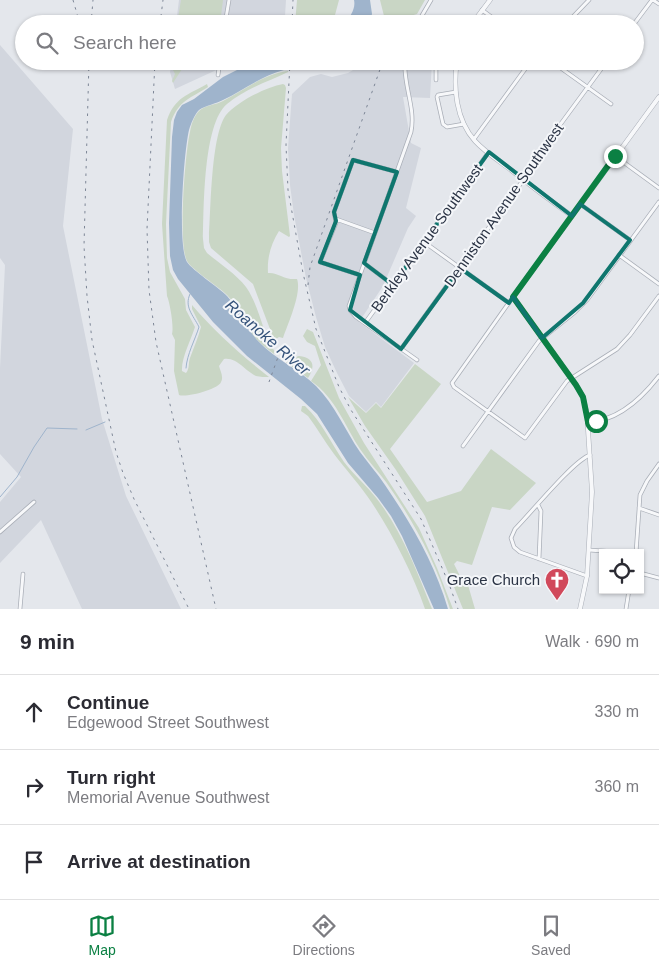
<!DOCTYPE html>
<html lang="en">
<head>
<meta charset="utf-8">
<style>
	body { margin:0; font-family:Helvetica,sans-serif; background:#f7f7f7; color:#2b2b33 }
	.controls { position:absolute; right:15px; bottom:15px; display:grid; overflow:hidden; border-radius:0px; box-shadow:0 1px 4px #0004 }
	.controls button { width:45px; height:45px; display:grid; place-items:center; padding:0; border:0; border-bottom:1px solid #e1e1e2; background:#fff; color:#2b2b33; font:25px sans-serif }
	.stop { position:absolute; width:15px; height:15px; margin:-11px; border:4px solid #0b8043; border-radius:50%; background:#fff }
	.stop.end { background:#0b8043; border-color:#fff; box-shadow:0 1px 5px #0008 }
	.list { margin:0; padding:0; list-style:none }
	h2 { display:flex; justify-content:space-between; align-items:center; height:65px; margin:0; padding:0 20px; font-size:21px }
	h2 small { font-size:16px; font-weight:400; color:#7c7c81 }
	.list li { display:grid; grid-template-columns:32px 1fr auto; gap:15px; align-items:center; box-sizing:border-box; height:75px; padding:0 20px; border-top:1px solid #e1e1e2 }
	.list b { display:block; font-size:19px; white-space:nowrap }
	.list p { margin:0; font-size:16px; white-space:nowrap; color:#7c7c81 }
	.list em { font-size:16px; font-style:normal; color:#7c7c81 }
	.icon { flex:none; width:28px; height:28px; fill:none; stroke:currentColor; stroke-width:2; stroke-linecap:round; stroke-linejoin:round }
	.map { position:relative; flex:none; width:659px; height:609px; overflow:hidden }
	.search { position:absolute; background:#fff; box-shadow:0 1px 4px #0004; left:15px; right:15px; top:15px; height:55px; display:flex; align-items:center; gap:12px; box-sizing:border-box; padding:0 18px; border-radius:28px; color:#7c7c81; font-size:19px }
	.sheet { height:290px; background:#fff }
	nav { display:flex; justify-content:space-around; align-items:center; box-sizing:border-box; height:70px; border-top:1px solid #e1e1e2; background:#fff; font-size:14px; color:#7c7c81 }
	nav a { display:grid; justify-items:center; gap:2px }
	nav .on { color:#0b8043 }
	.map>svg:first-child { display:block }
</style>
</head>
<body>
<div class="map">
<svg width="659" height="609" viewBox="0 0 659 609">
	<rect width="100%" height="100%" fill="#e4e7ec"/>
	<path fill="#d2d6de" d="M179,0H286L285,16L282,24H176Z
		M0,45L73,129L63,226L102,419L126,496L181,609H82L41,520L0,563V502L21,477L0,454V368L5,265L0,258Z
		M172,61H236L175,89L170,72Z
		M357,61H432L430,98L403,97L411,143L421,148L406,208L416,216L408,228L383,286L359,322L414,363L381,407L376,402L366,412L349,396L337,373L325,347L316,317L306,278L294,215L290,185L288,148L292,94L310,77L321,74L332,77L348,73L353,70Z"/>
	<path fill="#c9d6c5" d="M181,0H223L220,24H177Z
		M297,0H339L335,15L331,24H295Z
		M380,0H425L417,14L400,19V24H386Z
		M173,61H191L182,69L173,83L172,81L175,74L172,68Z
		M288,71V72C267,82 245,89 227,104C203,124 204,208 203,239L204,248L207,253C219,263 236,274 246,287C260,307 262,333 275,352L274,354C266,348 258,342 252,334C243,322 238,306 227,295C218,286 192,270 187,261C178,244 185,153 190,132C191,125 194,116 199,111C205,105 216,105 223,101C245,90 263,74 288,71Z
		M207,84L208,87C191,98 178,101 171,122L166,224L167,258L170,272L185,299L186,310L195,327C191,340 181,358 182,371L186,373C190,368 188,363 190,358C194,347 198,338 201,327L192,309V305C215,332 241,355 269,377C265,377 260,377 256,376C245,371 237,357 224,359L219,366C220,370 224,377 221,382C219,389 186,398 179,395L174,371L175,340L172,334C174,327 170,303 167,296L162,224L167,120C175,97 188,95 207,84Z
		M283,84L285,85L286,88L281,148L282,171L290,236L289,237L279,231C271,244 267,257 268,273C278,272 283,280 297,279C302,293 288,323 283,338L279,337L276,339L273,337L253,284L211,248L209,242V235C211,208 211,135 226,115C237,102 266,87 283,84Z
		M307,329L313,332L339,398L364,443L419,528L437,568L453,609H450C437,564 413,520 386,482C378,471 368,461 360,449C345,426 335,397 311,381L321,365L315,346L307,342L303,336Z
		M299,356C315,358 315,367 308,378L280,358L281,357L287,359Z
		M415,364L441,384L390,449L427,502L461,491L491,449L536,483L510,510L492,507L472,565L457,561L454,564L461,578L468,585L475,609H463L425,516L396,470L365,426L348,397L366,413L376,403L381,408Z
		M302,406H305C322,422 331,443 344,462C354,475 367,486 377,499C402,531 417,572 432,609H425C413,574 392,533 372,503C361,486 346,470 334,454C325,442 317,428 308,416L301,411Z"/>
	<path fill="#9fb4cc" d="M354,0H370L372,14L369,24H345C350,16 356,9 354,0Z
		M255,61H339C324,72 302,66 284,70C261,76 244,90 223,100C216,104 206,105 199,110C194,115 191,124 189,130C184,151 177,245 187,262C193,271 217,286 227,296C240,310 246,329 259,342C276,360 299,369 316,386C335,405 345,430 360,452C368,463 377,473 385,485C411,523 435,564 448,609H434L402,536L391,516L378,498L348,463L317,414L301,399L247,356L213,322L178,279L173,270L170,256L169,223L172,137L174,120L177,112L182,105L194,99L223,77Z"/>
	<g fill="none" stroke-linecap="round" stroke-linejoin="round">
		<path stroke="#9fb4cc" stroke-width="1" d="M186,368C187,354 195,340 199,327C193,315 184,307 190,294
			M86,430L105,422
			M0,497L17,477L34,447L47,428L77,429"/>
		<defs>
			<path id="minor" d="M653,0L659,4
				M482,10L501,24
				M225,24L229,0
				M417,24L431,0
				M566,24L589,0
				M634,24L652,0
				M405,61C403,85 416,108 411,132L349,306L350,310L356,317L417,360
				M551,61L611,104
				M218,75L220,61
				M436,80V61
				M456,92L438,95L437,97L443,124L447,127L464,124
				M474,139L531,61
				M615,156L659,188
				M580,204L630,240
				M336,219L375,233
				M424,242L509,303
				M619,255L659,284
				M364,263L393,285
				M360,275L320,262L336,223L334,212L353,160L397,172
				M513,297L452,383L454,387L525,438L567,381L617,349L630,335L659,296
				M365,323L488,153
				M401,349L521,183L522,178L532,163L607,61
				M588,422C618,421 642,398 659,376
				M463,446L539,341L575,312L587,300L659,202
				M538,505L541,511L539,559
				M639,508L659,515
				M0,532L34,502
				M589,550L631,553
				M636,553L640,495L647,481L659,464
				M640,573L659,578
				M587,576L520,552L514,547L511,538L515,529C530,514 574,460 590,455
				M20,609L23,574
				M626,609L629,590"/>
			<path id="tertiary" d="M472,24L490,0
				M457,61C453,88 456,120 475,141C485,152 499,161 511,170C531,186 551,201 572,216
				M580,609L587,576L592,492L587,414L583,397L576,385L513,297L659,97"/>
		</defs>
		<use href="#minor" stroke="#a9aeb7" stroke-width="4.5"/>
		<use href="#tertiary" stroke="#a9aeb7" stroke-width="5"/>
		<use href="#minor" stroke="#f7f8fa" stroke-width="3"/>
		<use href="#tertiary" stroke="#f7f8fa" stroke-width="4"/>
		<path stroke="#7d8696" stroke-width="1" stroke-dasharray="2.5 5" stroke-linecap="butt" d="M73,0L80,24
			M383,18L384,24
			M91,24L93,0
			M160,24L163,0
			M292,24L293,0
			M89,61L84,246L87,296L92,340L116,452L123,473L134,499L189,609
			M155,61L147,229L149,290L156,342L216,609
			M290,61L286,145L288,190L303,273L316,329L339,387L351,410L421,519L449,584L458,609
			M308,285L310,267L383,61
			M269,382L282,346"/>
	</g>
	<g fill="none" stroke-linecap="round" stroke-linejoin="round">
		<path stroke="#0b8043" stroke-width="6" d="M596,421L588,422L583,397L576,385L513,297L615,156"/>
	</g>
	<path fill="none" stroke="#0f766e" stroke-width="4" stroke-linejoin="round" d="M489,152L572,216L580,204L630,240L583,303L542,338L513,297L509,303L460,268L401,349L350,310L360,275L320,262L336,221L334,212L353,160L397,172L364,263L393,285Z"/>
	<defs>
		<symbol id="church-pin" viewBox="-11 -11 22 30"><path d="M0 17L-7.5 6A9.5 9.5 0 1 1 7.5 6Z" fill="#d1495b" stroke="#f4f6f9"/><path d="M-1.2-6h2.4v3.5h3.3v2.4h-3.3V6h-2.4V-.1h-3.3v-2.4h3.3Z" fill="#fff"/></symbol>
	</defs>
	<g fill-rule="evenodd">
		<use href="#church-pin" x="543" y="566" width="28" height="38"/>
	</g>
	<g text-anchor="middle" stroke-width="4" stroke-linejoin="round" paint-order="stroke">
		<g font-size="15" fill="#2b3445" stroke="#f4f6f9">
			<text transform="translate(504 205) rotate(-55)" y="5">Denniston Avenue Southwest</text>
			<text transform="translate(427 238) rotate(-54)" y="5">Berkley Avenue Southwest</text>
		</g>
		<g font-size="15" fill="#2b3445" stroke="#f4f6f9" text-anchor="end">
			<text x="540" y="585">Grace Church</text>
		</g>
		<g font-size="16" font-style="italic" fill="#34527a" stroke="#f4f6f9">
			<text transform="translate(268 337) rotate(41)" y="6">Roanoke River</text>
		</g>
	</g>
</svg>
<div class="controls">
<button><svg class="icon" aria-label="locate" viewBox="0 0 24 24"><circle cx="12" cy="12" r="6"/><path d="M12 2v4M12 18v4M2 12h4M18 12h4"/></svg></button>
</div>
<div class="stop" style="left:596px;top:421px"></div>
<div class="stop end" style="left:615px;top:156px"></div>
<div class="search"><svg class="icon" aria-label="search" viewBox="0 0 24 24"><circle cx="10" cy="10" r="6"/><path d="M15 15l6 6"/></svg>Search here</div>
</div>
<section class="sheet">
<h2>9 min<small>Walk · 690 m</small></h2>
<ul class="list">
<li><svg class="icon" aria-label="ahead" viewBox="0 0 24 24"><path d="M12 20V5M6 11l6-6 6 6"/></svg><div><b>Continue</b><p>Edgewood Street Southwest</p></div><em>330 m</em></li>
<li><svg class="icon" aria-label="right" viewBox="0 0 24 24"><path d="M7 20v-9h11M14 6l5 5-5 5"/></svg><div><b>Turn right</b><p>Memorial Avenue Southwest</p></div><em>360 m</em></li>
<li><svg class="icon" aria-label="arrive" viewBox="0 0 24 24"><path d="M6 21V4h12l-3 4 3 4H6"/></svg><div><b>Arrive at destination</b></div></li>
</ul>
</section>
<nav>
<a class="on"><svg class="icon" aria-label="map" viewBox="0 0 24 24"><path d="M3 6l6-2 6 2 6-2v14l-6 2-6-2-6 2zM9 4v14M15 6v14"/></svg>Map</a>
<a><svg class="icon" aria-label="directions" viewBox="0 0 24 24"><path d="M12 3l9 9-9 9-9-9zM9 14v-3h6M13 9l2 2-2 2"/></svg>Directions</a>
<a><svg class="icon" aria-label="saved" viewBox="0 0 24 24"><path d="M7 4h10v16l-5-4-5 4z"/></svg>Saved</a>
</nav>
</body>
</html>
